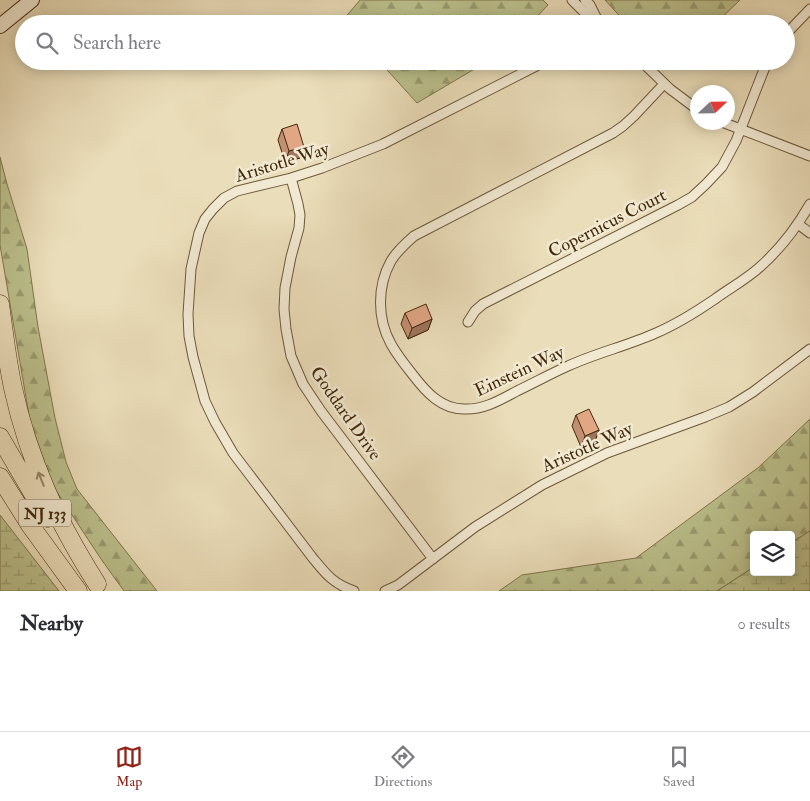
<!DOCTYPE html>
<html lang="en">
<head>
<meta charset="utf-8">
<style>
	body { margin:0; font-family:"IM FELL Double Pica",serif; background:#f7f7f7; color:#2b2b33 }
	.controls { position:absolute; right:15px; bottom:15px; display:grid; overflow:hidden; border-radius:5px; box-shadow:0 2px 12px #0003 }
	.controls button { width:45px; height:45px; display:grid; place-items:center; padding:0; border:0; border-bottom:1px solid #e1e1e2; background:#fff; color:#2b2b33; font:25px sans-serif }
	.compass { position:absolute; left:690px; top:85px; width:45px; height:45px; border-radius:50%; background:#fff; box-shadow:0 2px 12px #0003; rotate:68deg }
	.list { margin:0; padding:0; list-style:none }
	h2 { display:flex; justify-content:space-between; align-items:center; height:65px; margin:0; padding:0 20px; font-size:21px }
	h2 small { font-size:16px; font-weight:400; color:#7c7c81 }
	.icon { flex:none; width:28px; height:28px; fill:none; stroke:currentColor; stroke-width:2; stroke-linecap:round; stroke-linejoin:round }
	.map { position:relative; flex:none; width:810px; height:591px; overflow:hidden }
	.search { position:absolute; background:#fff; box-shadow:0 2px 12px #0003; left:15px; right:15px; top:15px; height:55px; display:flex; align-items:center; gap:12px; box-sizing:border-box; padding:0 18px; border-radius:28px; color:#7c7c81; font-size:19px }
	.sheet { height:140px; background:#fff }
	nav { display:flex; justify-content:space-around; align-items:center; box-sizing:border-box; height:70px; border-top:1px solid #e1e1e2; background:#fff; font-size:14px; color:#7c7c81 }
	nav a { display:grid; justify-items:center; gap:2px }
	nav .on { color:#8f2418 }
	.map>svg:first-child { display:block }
</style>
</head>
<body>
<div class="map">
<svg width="810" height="591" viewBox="0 0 810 591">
	<defs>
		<pattern id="forest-firs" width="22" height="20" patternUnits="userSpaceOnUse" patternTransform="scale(1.25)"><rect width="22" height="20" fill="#bbc08c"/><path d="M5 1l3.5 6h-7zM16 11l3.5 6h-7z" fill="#9a9c71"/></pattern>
		<pattern id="wetland-marsh" width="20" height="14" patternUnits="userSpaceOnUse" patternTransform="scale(1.25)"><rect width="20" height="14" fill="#bbc08c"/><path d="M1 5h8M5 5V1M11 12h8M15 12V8" fill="none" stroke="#9a9c71"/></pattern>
	</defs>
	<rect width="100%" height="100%" fill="#eaddb9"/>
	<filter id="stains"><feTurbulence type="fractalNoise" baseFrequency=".004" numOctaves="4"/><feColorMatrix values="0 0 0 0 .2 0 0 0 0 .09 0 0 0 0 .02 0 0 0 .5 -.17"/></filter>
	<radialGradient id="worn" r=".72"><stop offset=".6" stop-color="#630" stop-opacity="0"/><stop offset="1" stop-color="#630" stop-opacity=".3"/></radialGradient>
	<path fill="url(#forest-firs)" stroke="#80764c" d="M360,0H543L548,5L530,24H346L343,20Z
		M605,0H740L715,24H627Z
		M379,61H488L417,103Z
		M0,157L7,184L27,249L38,327L55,418L66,462L77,489L157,591H124L101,559L53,486L30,421L0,245Z
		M810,419V531L791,543V535H754V567L717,591H499L522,575L636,558L759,467Z"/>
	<path fill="url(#wetland-marsh)" stroke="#80764c" d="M0,515L59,591H0Z
		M810,531V591H717L754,567V572H791V543Z"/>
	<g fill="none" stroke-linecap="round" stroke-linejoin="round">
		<defs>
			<path id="street" d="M572,0L584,12L596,17L602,24
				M585,0L590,5L596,17
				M786,34L810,9
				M641,61L670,89L698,110
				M664,84L634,116L623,126L613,133L414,236C406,243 397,251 391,261C377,286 377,319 391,344C397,355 405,365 413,375C426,392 441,409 464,409C484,410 500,400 517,391C534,383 550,374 568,366C596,353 627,346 656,333C677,324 696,312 715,299C730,288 747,279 761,266C781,248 797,227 810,204
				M722,122L810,156
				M291,178L298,204L300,215L299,228L291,257L285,288L284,309L286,329L291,356L303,384L321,411L433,559
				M798,224L810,233
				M468,322L475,311L483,304L678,205L692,197L706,184L722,167L736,141L763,72L768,61
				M354,591C332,583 326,574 312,557L233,453L215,422L205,401L193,357L189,336L188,314L191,269L199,233L205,219L213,209L224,198L237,191L291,178L322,168L383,144L546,61
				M385,591L398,585L410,576L475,527L542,485L607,453L705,417L729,407L753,392L810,349"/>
			<path id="secondary" d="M0,26L32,0"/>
			<path id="highway" d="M0,304C4,332 7,360 13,388C29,461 57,521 97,584
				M0,437L32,492L48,518
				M0,477L30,525L78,591"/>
		</defs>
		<use href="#street" stroke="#6e5838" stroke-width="11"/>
		<use href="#secondary" stroke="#442b0d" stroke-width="16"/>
		<use href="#highway" stroke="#442b0d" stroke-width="19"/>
		<use href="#street" stroke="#f1e9d2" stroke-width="9"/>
		<use href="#secondary" stroke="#f1e9d2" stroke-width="14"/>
		<use href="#highway" stroke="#eaddb9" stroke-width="18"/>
	</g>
	<path fill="#c28f72" stroke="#442b0d" d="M282,129L300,158L285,162L278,140Z
		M405,313L432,319L428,330L408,339L401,324Z
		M576,415L599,430L595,441L581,447L572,426Z"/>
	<path fill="#9e745c" stroke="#442b0d" d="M304,147L300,158L285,162L289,151Z
		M432,319L428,330L408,339L412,328Z
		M599,430L595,441L581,447L585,436Z"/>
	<path fill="#e1a684" stroke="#442b0d" d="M297,124L304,147L289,151L282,129Z
		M426,304L432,319L412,328L405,313Z
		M589,409L599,430L585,436L576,415Z"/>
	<defs><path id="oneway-shaft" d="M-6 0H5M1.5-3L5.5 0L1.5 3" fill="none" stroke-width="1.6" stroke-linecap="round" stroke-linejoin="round" transform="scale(1.25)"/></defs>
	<use stroke="#978463" href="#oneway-shaft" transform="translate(41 479) rotate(-112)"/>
	<g text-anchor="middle" stroke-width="5" stroke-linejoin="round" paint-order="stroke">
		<rect fill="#f1e9d2" stroke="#786448" stroke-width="1" x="19" y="499.5" width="52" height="27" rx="4"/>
		<g font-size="16" font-weight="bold" fill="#442b0d">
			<text x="45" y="519">NJ 133</text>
		</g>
		<g font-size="18" fill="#442b0d" stroke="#f1e9d2">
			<text transform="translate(282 162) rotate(-17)" y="6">Aristotle Way</text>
			<text transform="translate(607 223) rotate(-27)" y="6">Copernicus Court</text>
			<text transform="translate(519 371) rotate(-25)" y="6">Einstein Way</text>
			<text transform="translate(346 413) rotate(55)" y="6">Goddard Drive</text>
			<text transform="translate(587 447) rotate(-24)" y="6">Aristotle Way</text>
		</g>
	</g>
	<rect width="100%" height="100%" filter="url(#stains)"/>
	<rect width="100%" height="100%" fill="url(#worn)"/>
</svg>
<div class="controls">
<button><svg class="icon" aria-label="layers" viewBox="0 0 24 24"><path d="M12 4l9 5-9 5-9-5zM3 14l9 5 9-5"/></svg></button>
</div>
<svg class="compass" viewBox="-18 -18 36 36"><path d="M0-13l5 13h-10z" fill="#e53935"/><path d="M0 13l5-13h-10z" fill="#7c7c81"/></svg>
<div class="search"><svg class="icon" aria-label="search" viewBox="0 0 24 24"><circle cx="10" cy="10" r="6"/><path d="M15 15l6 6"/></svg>Search here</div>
</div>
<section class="sheet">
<h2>Nearby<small>0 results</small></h2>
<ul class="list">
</ul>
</section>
<nav>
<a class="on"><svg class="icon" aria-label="map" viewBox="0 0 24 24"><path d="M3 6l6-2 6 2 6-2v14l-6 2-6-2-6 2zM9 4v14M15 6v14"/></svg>Map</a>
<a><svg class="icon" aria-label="directions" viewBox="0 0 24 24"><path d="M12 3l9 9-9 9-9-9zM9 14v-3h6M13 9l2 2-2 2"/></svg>Directions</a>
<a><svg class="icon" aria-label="saved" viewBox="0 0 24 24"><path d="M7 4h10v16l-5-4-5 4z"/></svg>Saved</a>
</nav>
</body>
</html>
